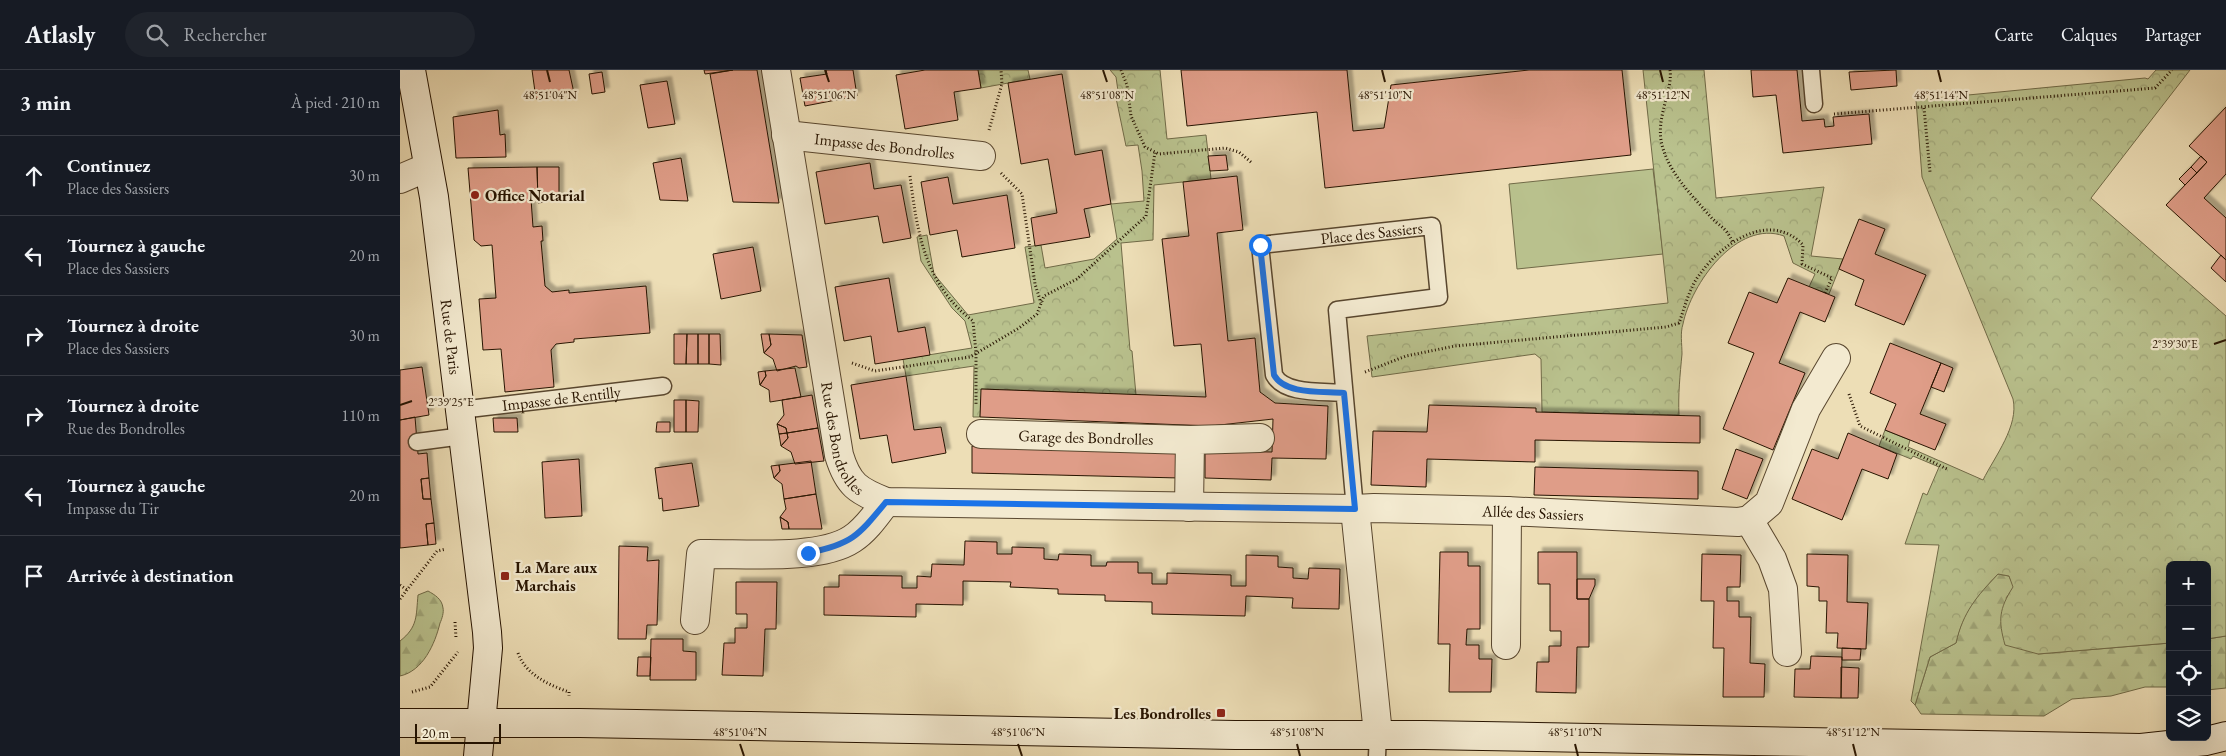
<!DOCTYPE html>
<html lang="fr">
<head>
<meta charset="utf-8">
<style>
	body { margin:0; font-family:"EB Garamond",serif; background:#20242c; color:#f1f3f6 }
	.controls { position:absolute; right:15px; bottom:15px; display:grid; overflow:hidden; border-radius:8px; box-shadow:0 5px 20px #0002 }
	.controls button { width:45px; height:45px; display:grid; place-items:center; padding:0; border:0; border-bottom:1px solid #363941; background:#171b24; color:#f1f3f6; font:25px sans-serif }
	.scale { position:absolute; left:15px; bottom:12px; width:86px; box-sizing:border-box; padding-left:5px; border:2px solid #271401; border-top:0; font-size:14px; line-height:18px; white-space:nowrap; color:#271401; -webkit-text-stroke:4px #f3ead0; paint-order:stroke }
	.stop { position:absolute; width:15px; height:15px; margin:-11px; border:4px solid #1a73e8; border-radius:50%; background:#fff }
	.stop.end { background:#1a73e8; border-color:#fff; box-shadow:0 1px 5px #0008 }
	.list { margin:0; padding:0; list-style:none }
	h2 { display:flex; justify-content:space-between; align-items:center; height:65px; margin:0; padding:0 20px; font-size:21px }
	h2 small { font-size:16px; font-weight:400; color:#9ea1a6 }
	.list li { display:grid; grid-template-columns:32px 1fr auto; gap:15px; align-items:center; box-sizing:border-box; height:80px; padding:0 20px; border-top:1px solid #363941 }
	.list b { display:block; font-size:19px; white-space:nowrap }
	.list p { margin:0; font-size:16px; white-space:nowrap; color:#9ea1a6 }
	.list em { font-size:16px; font-style:normal; color:#9ea1a6 }
	.icon { flex:none; width:28px; height:28px; fill:none; stroke:currentColor; stroke-width:2; stroke-linecap:round; stroke-linejoin:round }
	.map { position:relative; flex:none; width:1826px; height:686px; overflow:hidden }
	header { display:flex; align-items:center; gap:30px; box-sizing:border-box; height:70px; padding:0 25px; background:#171b24; border-bottom:1px solid #363941 }
	header strong { font-size:24px }
	nav { display:flex; gap:28px; margin-inline-start:auto; font-size:18px }
	.search { width:350px; height:45px; background:#20242c; display:flex; align-items:center; gap:12px; box-sizing:border-box; padding:0 18px; border-radius:28px; color:#9ea1a6; font-size:19px }
	main { display:flex }
	aside { flex:1; background:#171b24 }
	.map>svg:first-child { display:block }
</style>
</head>
<body>
<header>
<strong>Atlasly</strong>
<div class="search"><svg class="icon" aria-label="search" viewBox="0 0 24 24"><circle cx="10" cy="10" r="6"/><path d="M15 15l6 6"/></svg>Rechercher</div>
<nav><a>Carte</a><a>Calques</a><a>Partager</a></nav>
</header>
<main>
<aside>
<h2>3 min<small>À pied · 210 m</small></h2>
<ul class="list">
<li><svg class="icon" aria-label="ahead" viewBox="0 0 24 24"><path d="M12 20V5M6 11l6-6 6 6"/></svg><div><b>Continuez</b><p>Place des Sassiers</p></div><em>30 m</em></li>
<li><svg class="icon" aria-label="left" viewBox="0 0 24 24"><path d="M17 20v-9H6M10 6l-5 5 5 5"/></svg><div><b>Tournez à gauche</b><p>Place des Sassiers</p></div><em>20 m</em></li>
<li><svg class="icon" aria-label="right" viewBox="0 0 24 24"><path d="M7 20v-9h11M14 6l5 5-5 5"/></svg><div><b>Tournez à droite</b><p>Place des Sassiers</p></div><em>30 m</em></li>
<li><svg class="icon" aria-label="right" viewBox="0 0 24 24"><path d="M7 20v-9h11M14 6l5 5-5 5"/></svg><div><b>Tournez à droite</b><p>Rue des Bondrolles</p></div><em>110 m</em></li>
<li><svg class="icon" aria-label="left" viewBox="0 0 24 24"><path d="M17 20v-9H6M10 6l-5 5 5 5"/></svg><div><b>Tournez à gauche</b><p>Impasse du Tir</p></div><em>20 m</em></li>
<li><svg class="icon" aria-label="arrive" viewBox="0 0 24 24"><path d="M6 21V4h12l-3 4 3 4H6"/></svg><div><b>Arrivée à destination</b></div></li>
</ul>
</aside>
<div class="map">
<svg width="1826" height="686" viewBox="0 0 1826 686">
	<defs>
		<pattern id="forest-firs" width="22" height="20" patternUnits="userSpaceOnUse" patternTransform="scale(1.25)"><rect width="22" height="20" fill="#b9c18d"/><path d="M5 1l3.5 6h-7zM16 11l3.5 6h-7z" fill="#9fa578"/></pattern>
		<pattern id="park-crowns" width="20" height="18" patternUnits="userSpaceOnUse" patternTransform="scale(1.25)"><rect width="20" height="18" fill="#b9c18d"/><path d="M2 6a3 3 0 1 1 6 0M12 15a3 3 0 1 1 6 0" fill="none" stroke="#9fa578"/></pattern>
		<filter id="shadow"><feDropShadow dx="4.5" dy="-4.5" stdDeviation="1" flood-color="#0004"/></filter>
	</defs>
	<rect width="100%" height="100%" fill="#eddeb6"/>
	<filter id="stains"><feTurbulence type="fractalNoise" baseFrequency=".004" numOctaves="4"/><feColorMatrix values="0 0 0 0 .2 0 0 0 0 .09 0 0 0 0 .02 0 0 0 .5 -.17"/></filter>
	<radialGradient id="worn" r=".72"><stop offset=".6" stop-color="#630" stop-opacity="0"/><stop offset="1" stop-color="#630" stop-opacity=".3"/></radialGradient>
	<path fill="#b9c18d" stroke="#706a47" d="M1253,99L1263,184L1117,199L1109,114Z"/>
	<path fill="url(#forest-firs)" stroke="#706a47" d="M1598,504L1609,506L1614,517L1606,528L1638,584L1770,573V617H1745L1711,626L1672,629L1644,646L1521,644L1515,635L1530,587L1556,573C1562,542 1577,526 1598,504Z
		M28,521C35,525 42,529 43,538C44,542 42,549 40,553C35,574 23,601 0,606V571C18,557 16,546 18,525Z
		M1826,566V618L1807,620V569Z"/>
	<path fill="url(#park-crowns)" stroke="#706a47" d="M578,0H628L630,9L581,18Z
		M710,0H760L767,69L806,65L811,109L754,115L753,170L721,173L730,280L732,281L736,325L582,319L580,347H573L574,296L506,306L503,289L572,278L565,251L552,238L521,191L517,167L527,165L534,204L568,245L634,233L625,177L641,175L645,198L694,189L717,169L711,134L744,131L742,101L738,75L726,76L715,23L718,21L716,7Z
		M1243,0H1304L1316,128L1424,117L1411,186L1443,189L1429,224L1409,217L1415,204L1393,193L1384,166C1337,149 1291,214 1283,254C1280,263 1282,274 1282,284C1280,305 1278,325 1279,345L1142,342L1141,289L1135,284L972,307L967,266L1268,233Z
		M1756,0H1790L1691,128L1826,246V566L1807,569V495H1770V573L1638,584L1605,575C1598,550 1599,539 1613,517L1609,506L1598,504C1577,526 1563,542 1556,573L1530,587L1515,635L1511,631L1539,475L1505,474L1523,423L1527,425L1539,397L1513,386L1511,389L1479,376L1485,360L1510,370L1508,377L1583,410C1595,386 1619,356 1613,329L1522,107L1516,30L1745,8L1748,9Z"/>
	<path fill="#df9d88" stroke="#271401" filter="url(#shadow)" d="M132,0H169L174,23L136,29Z
		M304,0H333L305,4Z
		M333,0H357L379,133L333,132L310,4Z
		M426,0H453L457,26L405,36L400,8L427,4Z
		M525,0H578L581,18L554,22L558,50L505,59L496,5Z
		M781,0H947L953,61L984,58L991,15L1129,0H1222L1231,85L925,118L917,42L787,56Z
		M1351,0H1397L1402,51L1424,49L1425,57L1434,56L1433,47L1469,44L1472,74L1383,83L1376,25L1353,27Z
		M1496,0L1497,16L1451,20L1449,2Z
		M202,2L205,22L192,24L189,4Z
		M662,4L675,85L702,80L711,134L684,139L690,167L635,176L631,148L657,143L648,89L621,94L608,13Z
		M267,11L275,54L248,58L240,15Z
		M1826,37V104L1804,128L1826,148V190L1766,135L1807,92L1789,76Z
		M98,40L100,65L105,64L106,87L56,88L53,47Z
		M826,85L828,100L810,101L808,86Z
		M1801,86L1807,92L1797,103L1791,97Z
		M281,88L288,131L260,130L253,93Z
		M470,93L474,119L501,115L511,168L483,173L478,146L425,154L416,102Z
		M137,97L138,130L131,129L133,157L142,156L143,171H141L145,216L152,222L169,220V223L246,216L250,263L174,269V272L156,274L151,280L154,317L105,322L101,279L83,280L79,229L96,228L92,175L81,176L74,170L68,98Z
		M137,97H159V129L157,130L138,133Z
		M1791,97L1797,103L1785,115L1779,109Z
		M837,106L843,160L817,163L828,271L855,268L860,322L875,333L928,336L926,389L872,388L871,410L805,408V381L872,382L873,349L811,356L580,347L581,319L806,327L801,274L774,276L762,169L789,166L783,112Z
		M548,107L553,134L607,125L615,178L562,187L557,160L530,165L521,112Z
		M1459,149L1485,159L1475,184L1526,205L1504,255L1455,235L1464,210L1439,199Z
		M353,177L361,221L321,229L313,184Z
		M1821,185L1826,190V212L1811,198Z
		M489,208L498,262L525,257L530,285L475,294L471,266L444,271L435,217Z
		M1388,208L1435,227L1425,252L1400,242L1379,293L1405,303L1373,380L1323,359L1354,283L1328,273L1349,222L1377,233Z
		M274,264H287L286,294H274Z
		M287,264H298V294H286Z
		M298,264H309V294H298Z
		M309,264H320L321,295L309,294Z
		M361,264H369L371,275L364,283Z
		M369,264L402,265L407,297L399,298L396,296L377,301L373,289L364,283L371,275Z
		M1490,273L1541,293L1520,344L1546,354L1535,380L1485,360L1496,334L1470,323Z
		M1541,293L1553,298L1544,322L1531,317Z
		M22,297L29,345L0,350V300Z
		M395,298L401,327L370,332L369,320L360,315L366,306L365,301Z
		M365,301L366,306L360,315L358,302Z
		M506,306L514,360L541,357L546,383L492,393L487,365L460,369L451,315Z
		M412,325L418,358L387,363L386,358L377,354L384,345L382,330Z
		M274,330H286V362H274Z
		M286,330L299,331L298,362H286Z
		M1029,335L1136,338V342L1300,346V373L1135,370V392L1027,389L1026,417L971,415L973,361L1027,362Z
		M15,347L18,384L27,383L29,408L21,409L23,429H31L34,453L26,454L28,475L0,478V350Z
		M93,348H117L118,362H94Z
		M257,352H270V362H256Z
		M377,354L386,358L387,363L379,364Z
		M418,358L424,391L395,394L391,382L381,376L388,368L387,363Z
		M387,363L388,368L381,376L379,364Z
		M1448,363L1497,384L1488,409L1462,399L1442,450L1392,429L1412,379L1438,389Z
		M572,376L780,380V408L572,403Z
		M1336,379L1363,389L1347,429L1322,419Z
		M179,389L182,446L145,448L142,392Z
		M411,391L416,424L384,429L382,414L374,408L380,401L379,395Z
		M292,393L299,436L263,441L262,428L259,429L255,398Z
		M379,395L380,401L374,408L371,396Z
		M1135,397L1298,401V429L1134,425Z
		M29,408L31,429H23L21,409Z
		M416,424L422,459H389L388,452L380,447L386,439L384,429Z
		M380,447L388,452L389,459H382Z
		M34,453L36,474L28,475L26,454Z
		M565,471L597,472V484H612V477L644,478V489L658,490L659,484L691,485V496H706L707,492H738V503H752V514H767V503L831,505V516H846V485L878,486V497L893,498V508L908,509L909,498L940,499L939,539L892,538L893,528L846,526L845,546L752,544V532L705,531V525L658,524V519L610,517L611,512L563,511V535L516,534V547L424,545V517H439V505L502,506V518H517V506L531,507L532,494L564,495Z
		M219,476L248,477L247,491L259,490L257,555H247L246,569H218Z
		M1040,482H1068V496H1080V559H1067L1066,575H1079V589H1092L1091,622H1049L1050,574H1038Z
		M1138,482H1177V529H1189V577H1177L1176,623L1136,622L1137,592H1149V576H1161V561H1150V514H1138Z
		M1302,484L1341,485L1340,517H1327V531H1339V547H1351L1350,593L1365,594L1364,627H1323L1324,578H1313L1314,531H1301Z
		M1407,484L1448,485L1447,532L1468,533L1466,579L1437,578L1438,563H1426L1427,531H1419V517L1407,516Z
		M1177,509H1195V515L1189,529H1177Z
		M336,512H377L376,559H365L363,606L322,605L324,573H335V558H347V544H336Z
		M251,569H283V581L296,582V610H250Z
		M1442,578L1461,579L1460,590H1442Z
		M1411,586L1442,587L1441,628L1394,627L1395,599H1410Z
		M238,587H251L250,606H237Z
		M1441,597L1459,598L1458,628H1441Z"/>
	<g fill="none" stroke-linecap="round" stroke-linejoin="round">
		<defs>
			<g id="lane">
				<path d="M1411,0L1414,34"/>
				<path id="s1" d="M944,323C923,321 885,325 874,305L860,175L1032,156L1039,227L937,240L955,439"/>
				<path id="s2" d="M60,340L263,316"/>
				<path d="M17,372L63,366"/>
				<path d="M977,686L978,664"/>
			</g>
			<g id="street">
				<path id="s3" d="M376,0L439,385C448,415 458,421 486,432L955,439"/>
				<path id="s4" d="M386,65L581,86"/>
				<path d="M0,109L28,97"/>
				<path id="s5" d="M581,364L790,370"/>
				<path d="M789,437L790,370L860,368"/>
				<path d="M1349,450L1372,489L1383,519L1387,582"/>
				<path d="M295,550L301,484C341,483 419,491 452,469C466,460 476,445 486,432"/>
				<path d="M1106,575L1107,441"/>
				<path id="s6" d="M978,664L955,439L974,438L1107,441L1338,452L1349,450L1369,433L1406,339L1436,288"/>
			</g>
			<g id="secondary">
				<path id="s7" d="M11,0L34,127L87,562L88,578L78,686"/>
				<path d="M0,653H180L835,665H1024L1741,678L1806,671L1826,666"/>
			</g>
		</defs>
		<use href="#lane" stroke="#58462e" stroke-width="19"/>
		<use href="#street" stroke="#58462e" stroke-width="30"/>
		<use href="#secondary" stroke="#271401" stroke-width="30"/>
		<path stroke="#271401" stroke-width="3" stroke-dasharray="1 2.5" stroke-linecap="butt" d="M721,0L727,15L731,46L745,77L759,84L825,78L839,82L852,93
			M1270,0C1273,21 1255,48 1262,75C1269,103 1291,124 1309,145C1319,157 1326,156 1333,173
			M1524,38L1530,102
			M1434,44L1755,18L1772,0
			M589,60L602,14L601,0
			M601,103L622,124L635,214L641,233
			M510,106C517,162 525,215 573,251L576,283V336
			M452,293L475,301L570,287L619,258L637,244L644,226L677,209L746,146L755,82
			M965,302L1006,286L1055,276L1266,257L1279,253C1285,237 1289,218 1300,204C1322,173 1370,140 1403,175L1402,194L1432,208L1425,223
			M1449,324L1460,356L1547,399
			M0,515L7,520
			M0,529L37,481L46,479
			M55,552L56,568
			M118,583C126,605 149,615 169,622V626
			M12,622L30,617L58,582"/>
		<use href="#lane" stroke="#f3ead0" stroke-width="16"/>
		<use href="#street" stroke="#f3ead0" stroke-width="28"/>
		<use href="#secondary" stroke="#f3ead0" stroke-width="28"/>
	</g>
	<g fill="none" stroke-linecap="round" stroke-linejoin="round">
		<path stroke="#1a73e8" stroke-width="6" d="M408,483C452,474 458,466 486,432L955,439L944,323C923,321 885,325 874,305L860,175"/>
	</g>
	<path fill="none" stroke="#271401" stroke-width="2" d="M147,0L150,12M425,0L429,12M703,0L707,12M982,0L985,12M1260,0L1263,12M1538,0L1541,12M1814,274L1826,270M0,335L12,331M340,674L344,686M618,674L622,686M897,674L900,686M1175,674L1178,686M1453,674L1456,686"/>
	<g fill="#8f2418" stroke="#f3ead0" stroke-width="2">
		<circle cx="75" cy="125" r="5"/>
		<rect x="100" y="501" width="10" height="10" rx="2.5"/>
		<rect x="816" y="638" width="10" height="10" rx="2.5"/>
	</g>
	<g text-anchor="middle" stroke-width="4.5" stroke-linejoin="round" paint-order="stroke">
		<g font-size="16" fill="#271401" stroke="#f3ead0">
			<text dy="6" stroke="none"><textPath href="#s4" startOffset="99">Impasse des Bondrolles</textPath></text>
			<text dy="6" stroke="none"><textPath href="#s1" startOffset="318">Place des Sassiers</textPath></text>
			<text dy="6" stroke="none"><textPath href="#s7" startOffset="270">Rue de Paris</textPath></text>
			<text dy="6" stroke="none"><textPath href="#s2" startOffset="102">Impasse de Rentilly</textPath></text>
			<text dy="6" stroke="none"><textPath href="#s3" startOffset="375">Rue des Bondrolles</textPath></text>
			<text dy="6" stroke="none"><textPath href="#s5" startOffset="105">Garage des Bondrolles</textPath></text>
			<text dy="6" stroke="none"><textPath href="#s6" startOffset="404">Allée des Sassiers</textPath></text>
		</g>
		<g font-size="16" font-weight="bold" fill="#271401" stroke="#f3ead0" text-anchor="start">
			<text x="85" y="131">Office Notarial</text>
			<text x="115" y="503">La Mare aux<tspan x="115" dy="18">Marchais</tspan></text>
			<text x="811" y="649" text-anchor="end">Les Bondrolles</text>
		</g>
	</g>
	<g font-size="12" text-anchor="middle" fill="#271401" stroke="#f3ead0" stroke-width="4.5" stroke-linejoin="round" paint-order="stroke">
		<text x="150" y="29">48°51'04"N</text>
		<text x="429" y="29">48°51'06"N</text>
		<text x="707" y="29">48°51'08"N</text>
		<text x="985" y="29">48°51'10"N</text>
		<text x="1263" y="29">48°51'12"N</text>
		<text x="1541" y="29">48°51'14"N</text>
		<text x="1775" y="278">2°39'30"E</text>
		<text x="51" y="336">2°39'25"E</text>
		<text x="340" y="666">48°51'04"N</text>
		<text x="618" y="666">48°51'06"N</text>
		<text x="897" y="666">48°51'08"N</text>
		<text x="1175" y="666">48°51'10"N</text>
		<text x="1453" y="666">48°51'12"N</text>
	</g>
	<rect width="100%" height="100%" filter="url(#stains)"/>
	<rect width="100%" height="100%" fill="url(#worn)"/>
</svg>
<div class="controls">
<button>+</button>
<button>−</button>
<button><svg class="icon" aria-label="locate" viewBox="0 0 24 24"><circle cx="12" cy="12" r="6"/><path d="M12 2v4M12 18v4M2 12h4M18 12h4"/></svg></button>
<button><svg class="icon" aria-label="layers" viewBox="0 0 24 24"><path d="M12 4l9 5-9 5-9-5zM3 14l9 5 9-5"/></svg></button>
</div>
<div class="scale">20 m</div>
<div class="stop" style="left:860px;top:175px"></div>
<div class="stop end" style="left:408px;top:483px"></div>
</div>
</main>
</body>
</html>
